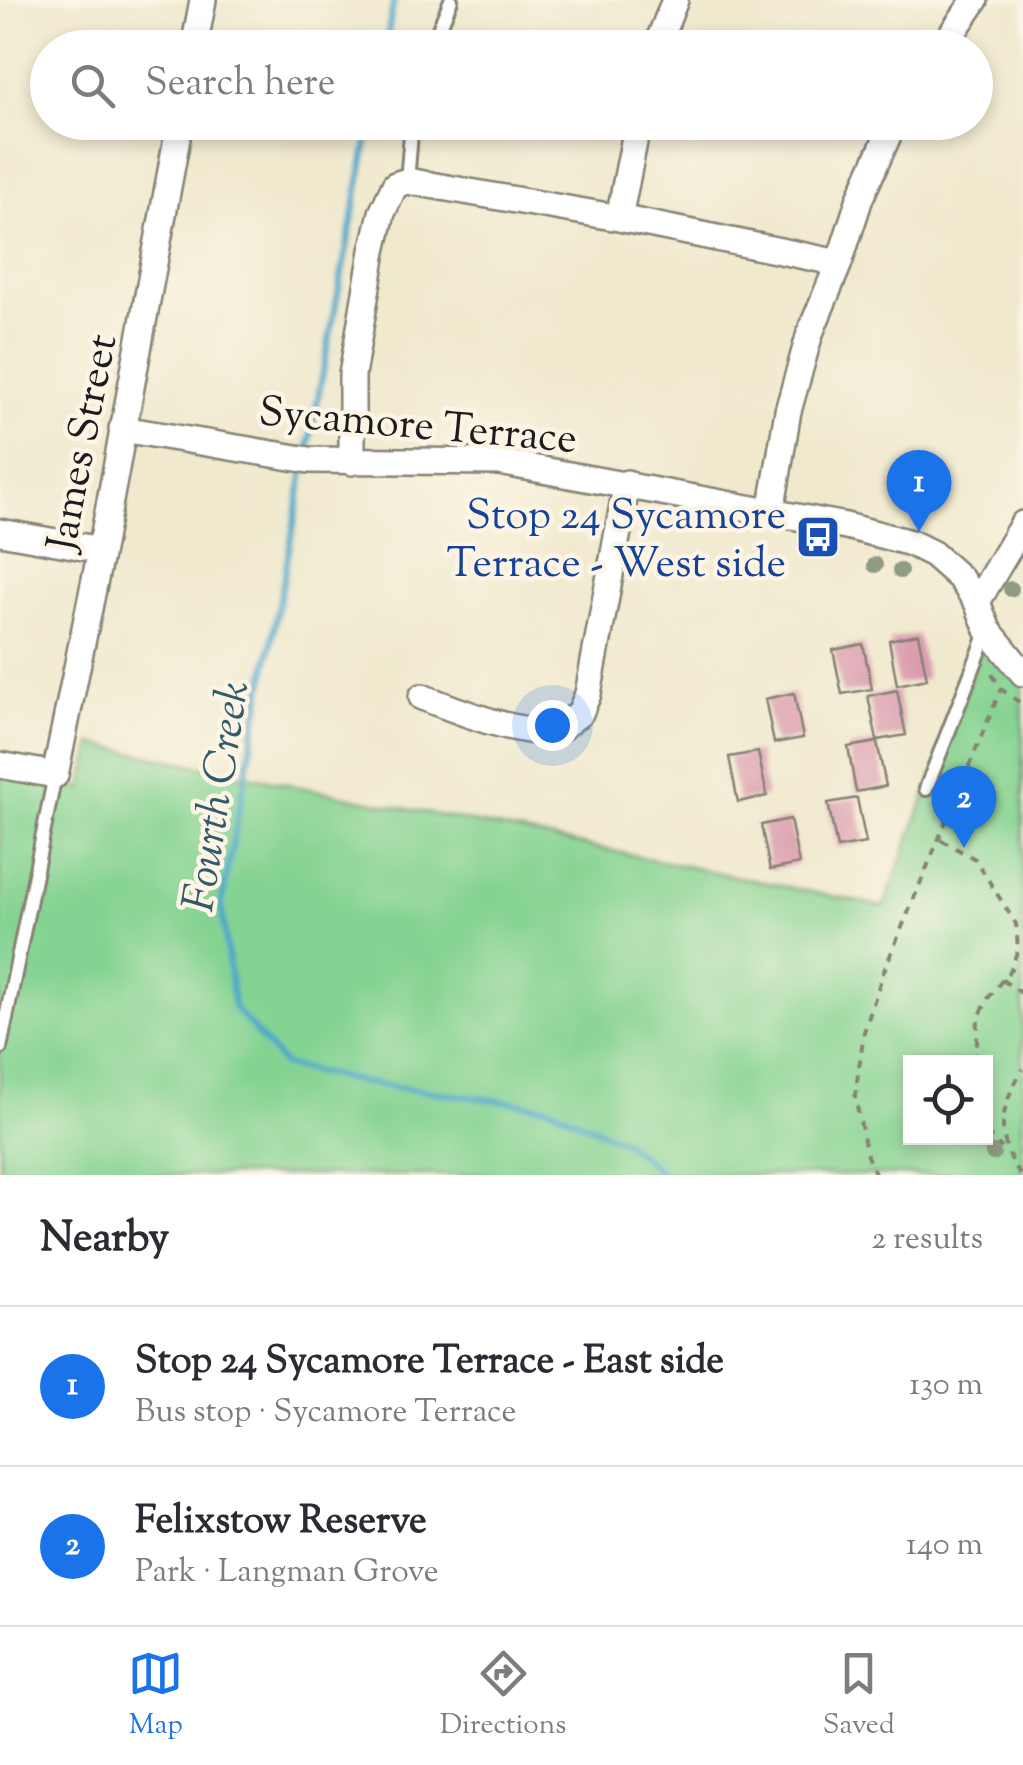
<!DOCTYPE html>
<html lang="en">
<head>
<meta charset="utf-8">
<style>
	body { margin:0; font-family:"Sorts Mill Goudy",serif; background:#f2f2f3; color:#2b2b33 }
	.controls { position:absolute; right:30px; bottom:30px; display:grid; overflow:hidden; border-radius:0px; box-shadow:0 5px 15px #0003 }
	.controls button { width:90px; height:90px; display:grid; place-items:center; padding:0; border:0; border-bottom:2px solid #e1e1e2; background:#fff; color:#2b2b33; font:50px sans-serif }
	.you { position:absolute; left:552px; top:725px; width:35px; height:35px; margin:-25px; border:8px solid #fff; border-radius:50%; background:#1a73e8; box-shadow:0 0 0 15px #1a73e833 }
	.badge { display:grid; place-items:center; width:65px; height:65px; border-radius:50%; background:#1a73e8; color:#fff; font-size:32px; font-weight:700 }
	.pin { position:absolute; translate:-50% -82px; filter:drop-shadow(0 2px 5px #0008) }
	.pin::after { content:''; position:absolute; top:52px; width:35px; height:30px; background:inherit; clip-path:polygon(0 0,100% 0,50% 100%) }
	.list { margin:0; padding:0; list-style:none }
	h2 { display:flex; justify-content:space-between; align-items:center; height:130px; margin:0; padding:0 40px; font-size:42px }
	h2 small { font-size:32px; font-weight:400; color:#7c7c81 }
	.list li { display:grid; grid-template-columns:65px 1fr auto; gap:30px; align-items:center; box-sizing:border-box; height:160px; padding:0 40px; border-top:2px solid #e1e1e2 }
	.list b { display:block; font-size:38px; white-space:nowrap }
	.list p { margin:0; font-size:32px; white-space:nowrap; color:#7c7c81 }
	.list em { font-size:32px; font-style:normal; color:#7c7c81 }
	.icon { flex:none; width:55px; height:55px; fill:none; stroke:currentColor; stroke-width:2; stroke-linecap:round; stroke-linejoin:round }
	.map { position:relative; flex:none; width:1023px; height:1175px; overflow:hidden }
	.search { position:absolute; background:#fff; box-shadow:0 5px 15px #0003; left:30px; right:30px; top:30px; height:110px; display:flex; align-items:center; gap:25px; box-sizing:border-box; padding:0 35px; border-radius:55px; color:#7c7c81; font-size:38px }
	.sheet { height:450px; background:#fff }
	nav { display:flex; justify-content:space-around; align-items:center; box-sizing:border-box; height:140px; border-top:2px solid #e1e1e2; background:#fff; font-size:28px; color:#7c7c81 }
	nav a { display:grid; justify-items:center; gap:5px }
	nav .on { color:#1a73e8 }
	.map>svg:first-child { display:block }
</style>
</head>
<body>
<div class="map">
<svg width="1023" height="1175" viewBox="0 0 1023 1175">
	<rect width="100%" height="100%" fill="#fcf5e5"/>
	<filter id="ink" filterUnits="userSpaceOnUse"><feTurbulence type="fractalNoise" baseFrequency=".01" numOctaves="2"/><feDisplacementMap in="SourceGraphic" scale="20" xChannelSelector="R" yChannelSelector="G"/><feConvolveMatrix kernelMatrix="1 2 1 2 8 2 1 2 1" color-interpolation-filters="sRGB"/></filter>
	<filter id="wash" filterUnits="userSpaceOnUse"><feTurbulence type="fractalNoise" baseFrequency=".0048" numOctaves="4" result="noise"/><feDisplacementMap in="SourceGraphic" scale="40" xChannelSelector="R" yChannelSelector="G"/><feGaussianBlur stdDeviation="2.25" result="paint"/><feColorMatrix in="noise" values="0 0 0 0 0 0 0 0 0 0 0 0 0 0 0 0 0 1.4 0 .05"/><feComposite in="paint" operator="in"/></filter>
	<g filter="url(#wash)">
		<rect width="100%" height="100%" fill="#f0e9ce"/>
		<path fill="#85d392" stroke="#507857" stroke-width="2.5" fill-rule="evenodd" d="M988,630L1023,673V1175H0V774L82,789L92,744L884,907ZM910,1062H986V1138H910Z"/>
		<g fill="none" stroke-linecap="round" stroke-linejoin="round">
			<path stroke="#4ca7ca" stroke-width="6" d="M385,48L394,0
				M307,455L371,122
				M305,467L221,904L234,1007L284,1065L365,1083L549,1107L626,1143L664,1175"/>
		</g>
		<g id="blocks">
			<path fill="#da9bae" d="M918,634L927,679L897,685L889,640Z
				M863,644L872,689L842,694L833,650Z
				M897,690L906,735L877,740L868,696Z
				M794,693L803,738L774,743L765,699Z
				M877,742L886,786L856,792L848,747Z
				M758,752L767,796L738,802L729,757Z
				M857,798L866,843L837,848L828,803Z
				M790,819L799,864L770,870L761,825Z"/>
		</g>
	</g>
	<g filter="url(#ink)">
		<use href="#blocks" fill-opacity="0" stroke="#868275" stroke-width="2.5"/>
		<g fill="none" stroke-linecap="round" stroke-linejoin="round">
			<defs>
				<path id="lane" d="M431,48L451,0
					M407,181L412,122
					M926,789L988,630
					M0,1048L55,775"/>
				<path id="street" d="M194,48L203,0
					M656,48L675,0
					M942,48L975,0
					M619,218L638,122
					M122,429L309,460L499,462L846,526L911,543L933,554L960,578L977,602L988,630L1023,673
					M352,462V375L373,251L382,213L395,185L407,181L619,218L839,263
					M771,512L788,411L810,333L839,263L860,198L894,122
					M0,532L101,550
					M977,602L1023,524
					M422,697C467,714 505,730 554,733L580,713L588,694L627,483
					M0,765L55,775L101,550L180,122"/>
			</defs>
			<use href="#lane" stroke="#868275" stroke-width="18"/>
			<use href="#street" stroke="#868275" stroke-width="30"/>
			<path stroke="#868275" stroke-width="4" stroke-dasharray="8 8" stroke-linecap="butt" d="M992,674L1001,689L1023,705
				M941,840L975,859L1016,924L1018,949L1011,969L989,997L978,1019L976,1062
				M1002,980L1023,994
				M986,1133L1002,1148
				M876,1175L867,1156L855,1096L864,1032L883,973L1001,689
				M1020,1175C995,1134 999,1110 1023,1069"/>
			<use href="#lane" stroke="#fff" stroke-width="12"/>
			<use href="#street" stroke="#fff" stroke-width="25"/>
		</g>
		<g fill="#909b83">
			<circle cx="875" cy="565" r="8"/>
			<circle cx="900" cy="571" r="8"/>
			<circle cx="1011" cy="589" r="8"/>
			<circle cx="993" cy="1153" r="8"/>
		</g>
	</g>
	<defs>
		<symbol id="bus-square" viewBox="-11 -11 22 22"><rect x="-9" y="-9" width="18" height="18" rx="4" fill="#1a4fb4" stroke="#fcf5e5"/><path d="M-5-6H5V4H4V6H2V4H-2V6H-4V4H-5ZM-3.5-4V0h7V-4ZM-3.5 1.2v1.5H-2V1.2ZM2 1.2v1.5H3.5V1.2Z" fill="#fff"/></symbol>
	</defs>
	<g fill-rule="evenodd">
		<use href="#bus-square" x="793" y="512" width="50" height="50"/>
	</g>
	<g text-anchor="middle" stroke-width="9" stroke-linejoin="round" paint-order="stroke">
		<g font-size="42" fill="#1c1c1c" stroke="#fcf5e5">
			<text transform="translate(418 423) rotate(5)" y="15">Sycamore Terrace</text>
			<text transform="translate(80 442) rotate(-79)" y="15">James Street</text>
		</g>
		<g font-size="42" fill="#164399" stroke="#fcf5e5" text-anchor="end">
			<text x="786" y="528">Stop 24 Sycamore<tspan x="786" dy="48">Terrace - West side</tspan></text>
		</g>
		<g font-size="45" font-style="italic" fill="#325b6a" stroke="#fcf5e5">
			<text transform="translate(214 796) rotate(-81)" y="16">Fourth Creek</text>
		</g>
	</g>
</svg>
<div class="controls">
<button><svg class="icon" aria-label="locate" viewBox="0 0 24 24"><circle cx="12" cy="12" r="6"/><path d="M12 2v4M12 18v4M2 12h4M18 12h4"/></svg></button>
</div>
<div class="you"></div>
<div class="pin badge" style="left:919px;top:532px">1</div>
<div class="pin badge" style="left:964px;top:848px">2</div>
<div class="search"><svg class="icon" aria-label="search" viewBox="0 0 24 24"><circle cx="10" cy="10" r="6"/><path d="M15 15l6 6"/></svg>Search here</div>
</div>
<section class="sheet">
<h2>Nearby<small>2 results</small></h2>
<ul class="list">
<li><span class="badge">1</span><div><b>Stop 24 Sycamore Terrace - East side</b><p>Bus stop · Sycamore Terrace</p></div><em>130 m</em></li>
<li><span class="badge">2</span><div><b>Felixstow Reserve</b><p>Park · Langman Grove</p></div><em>140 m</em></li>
</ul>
</section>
<nav>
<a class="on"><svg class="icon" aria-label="map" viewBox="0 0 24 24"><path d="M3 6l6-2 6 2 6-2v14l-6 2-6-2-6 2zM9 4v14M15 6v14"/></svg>Map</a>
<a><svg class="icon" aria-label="directions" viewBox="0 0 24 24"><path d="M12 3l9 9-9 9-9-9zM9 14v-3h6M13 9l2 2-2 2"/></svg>Directions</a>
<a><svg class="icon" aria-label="saved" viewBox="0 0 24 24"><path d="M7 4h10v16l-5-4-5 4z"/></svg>Saved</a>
</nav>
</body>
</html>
